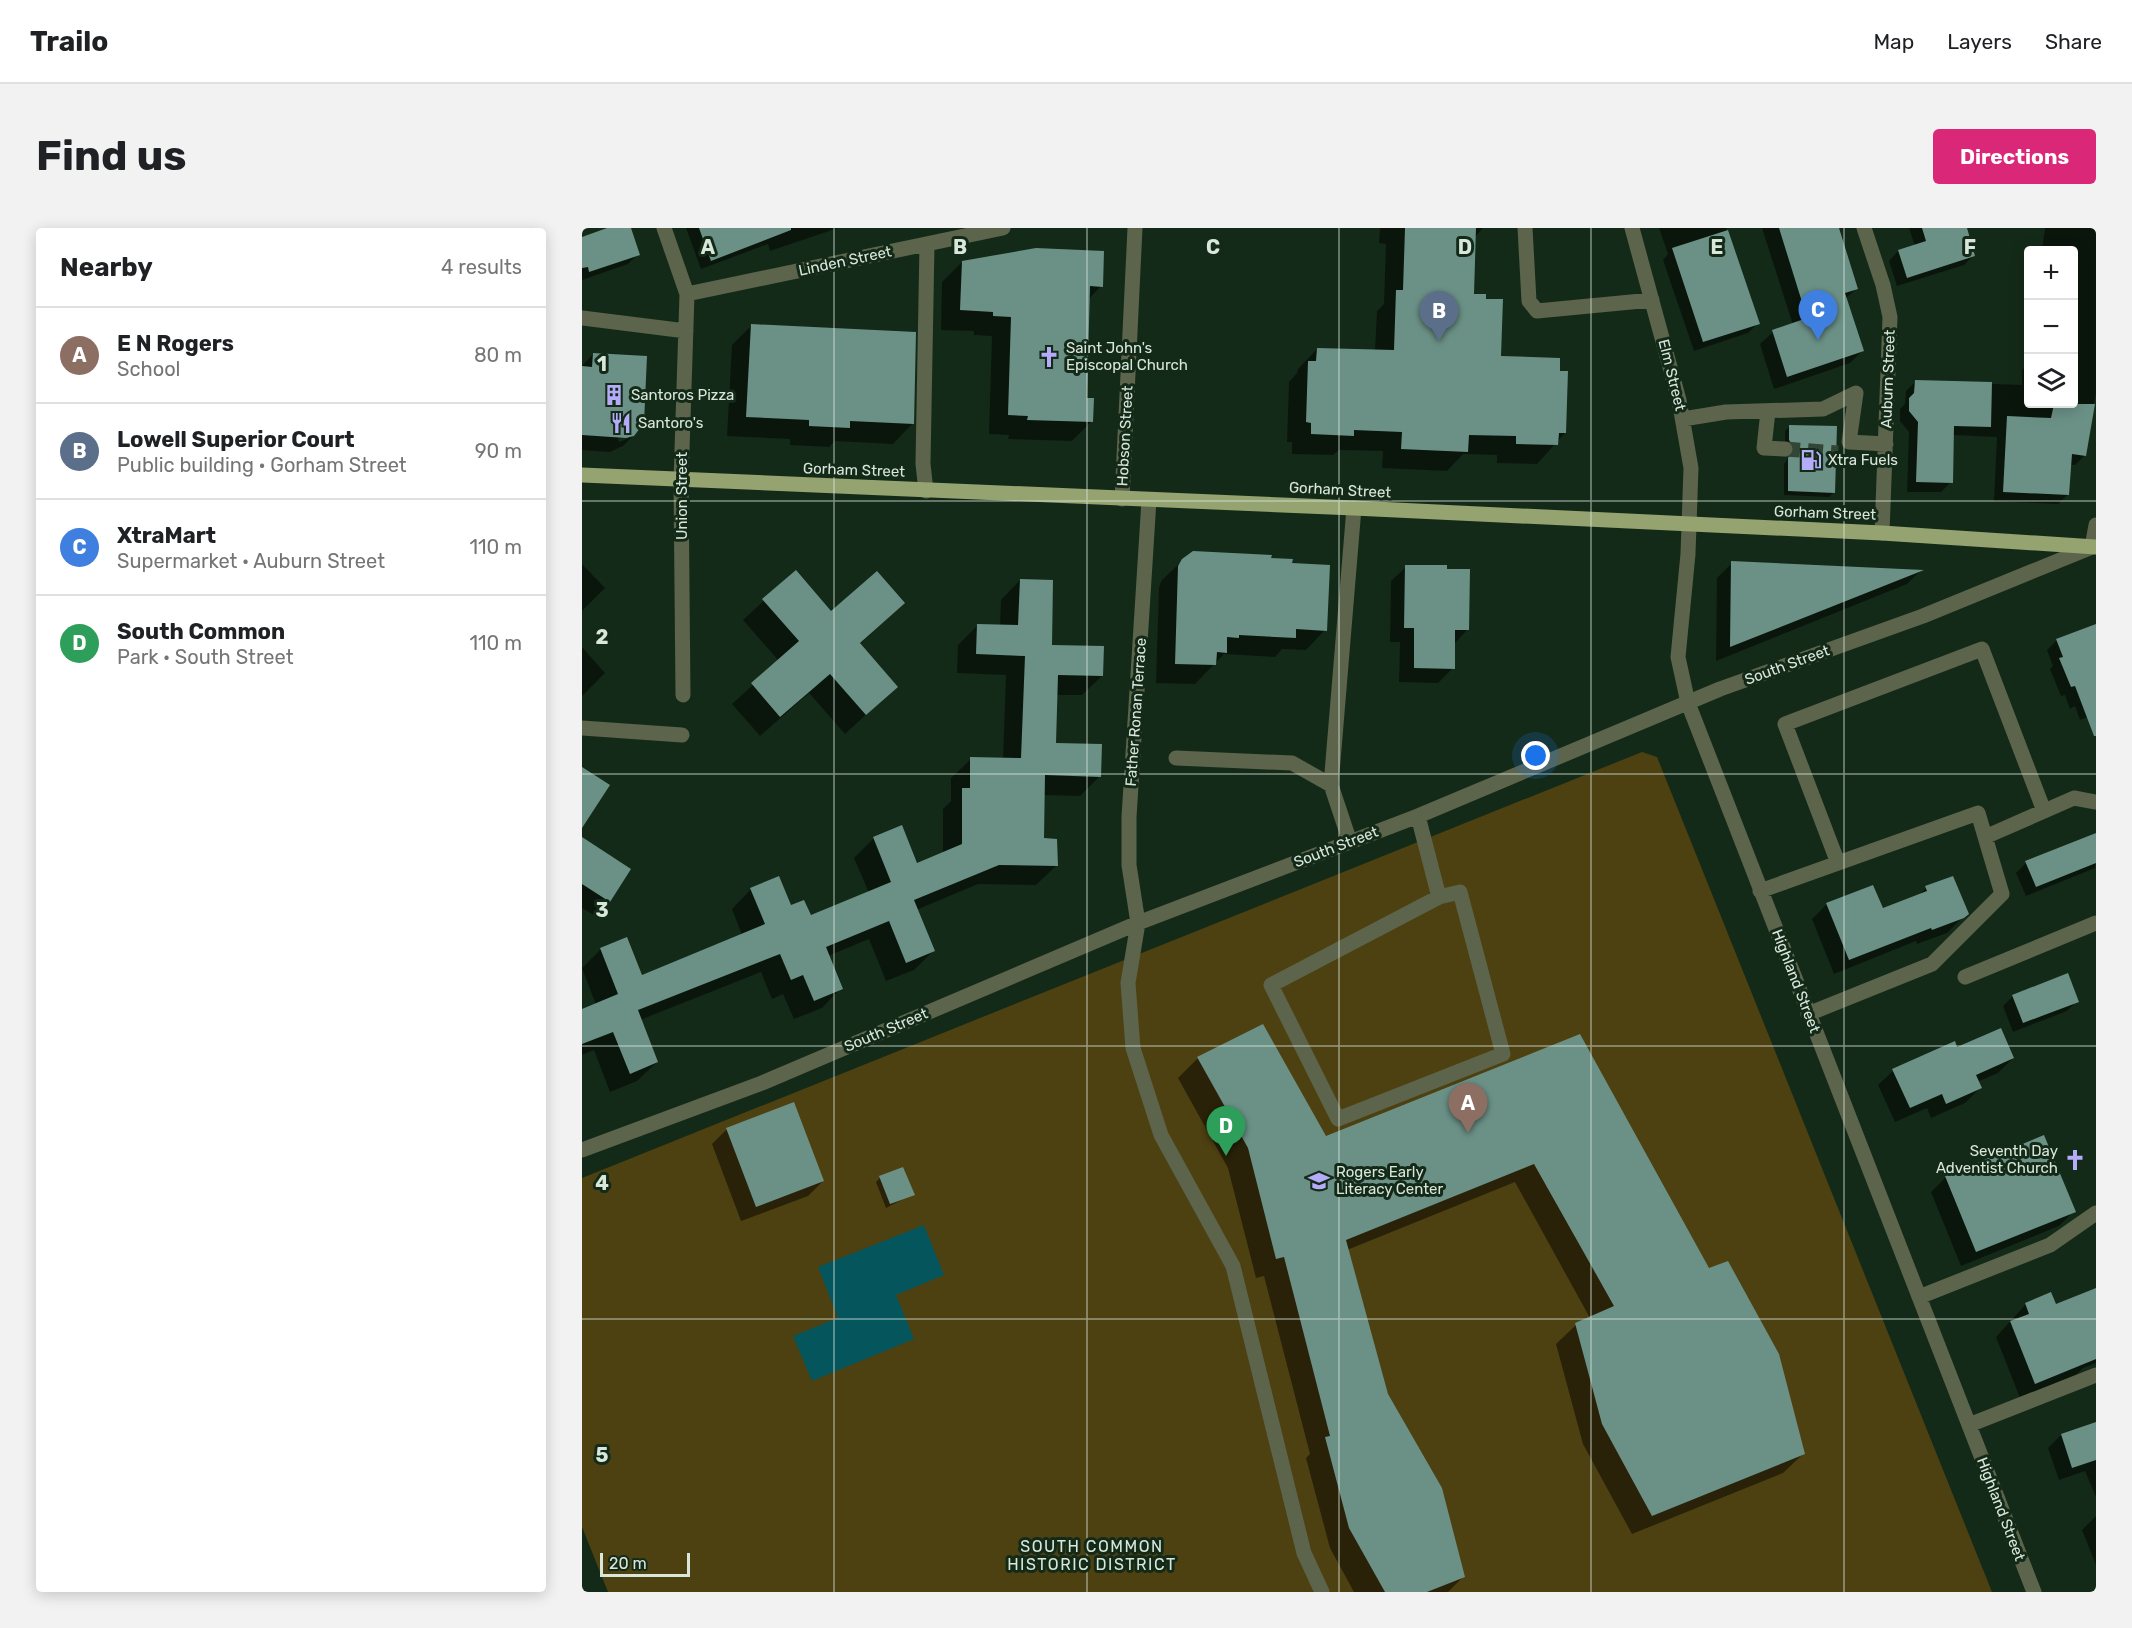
<!DOCTYPE html>
<html lang="en">
<head>
<meta charset="utf-8">
<style>
	body { margin:0; font-family:Rubik,sans-serif; background:#f2f2f2; color:#202124 }
	.controls { position:absolute; right:18px; top:18px; display:grid; overflow:hidden; border-radius:6px; box-shadow:0 3px 15px #0003 }
	.controls button { width:54px; height:54px; display:grid; place-items:center; padding:0; border:0; border-bottom:2px solid #e0e0e0; background:#fff; color:#202124; font:30px sans-serif }
	.scale { position:absolute; left:18px; bottom:15px; width:90px; box-sizing:border-box; padding-left:6px; border:3px solid #d9e7db; border-top:0; font-size:16px; line-height:21px; white-space:nowrap; color:#d9e7db; -webkit-text-stroke:4px #142a18; paint-order:stroke }
	.you { position:absolute; left:954px; top:528px; width:21px; height:21px; margin:-15px; border:4px solid #fff; border-radius:50%; background:#1a73e8; box-shadow:0 0 0 9px #1a73e833 }
	.badge { display:grid; place-items:center; width:39px; height:39px; border-radius:50%; background:#db2777; color:#fff; font-size:20px; font-weight:700 }
	.pin { position:absolute; translate:-50% -50px; filter:drop-shadow(0 2px 3px #0008) }
	.pin::after { content:''; position:absolute; top:32px; width:21px; height:18px; background:inherit; clip-path:polygon(0 0,100% 0,50% 100%) }
	.list { margin:0; padding:0; list-style:none }
	h2 { display:flex; justify-content:space-between; align-items:center; height:78px; margin:0; padding:0 24px; font-size:26px }
	h2 small { font-size:20px; font-weight:400; color:#757577 }
	.list li { display:grid; grid-template-columns:39px 1fr auto; gap:18px; align-items:center; box-sizing:border-box; height:96px; padding:0 24px; border-top:2px solid #e0e0e0 }
	.list b { display:block; font-size:22px; white-space:nowrap }
	.list p { margin:0; font-size:20px; white-space:nowrap; color:#757577 }
	.list em { font-size:20px; font-style:normal; color:#757577 }
	.icon { flex:none; width:33px; height:33px; fill:none; stroke:currentColor; stroke-width:2; stroke-linecap:round; stroke-linejoin:round }
	.map { position:relative; flex:none; width:1514px; height:1364px; overflow:hidden; border-radius:6px }
	header { display:flex; align-items:center; gap:36px; box-sizing:border-box; height:84px; padding:0 30px; background:#fff; border-bottom:2px solid #e0e0e0 }
	header strong { font-size:28px }
	nav { display:flex; gap:33px; margin-inline-start:auto; font-size:21px }
	.intro { display:flex; align-items:center; justify-content:space-between; box-sizing:border-box; height:144px; padding:0 36px }
	h1 { margin:0; font-size:42px }
	.button { padding:15px 27px; border-radius:6px; background:#db2777; color:#fff; font-size:21px; font-weight:700 }
	main { display:flex; gap:36px; padding:0 36px }
	aside { flex:1; background:#fff; border-radius:6px; box-shadow:0 3px 15px #0003 }
	.map>svg:first-child { display:block }
</style>
</head>
<body>
<header>
<strong>Trailo</strong>
<nav><a>Map</a><a>Layers</a><a>Share</a></nav>
</header>
<div class="intro"><h1>Find us</h1><a class="button">Directions</a></div>
<main>
<aside>
<h2>Nearby<small>4 results</small></h2>
<ul class="list">
<li><span class="badge" style="background:#8d6e63">A</span><div><b>E N Rogers</b><p>School</p></div><em>80 m</em></li>
<li><span class="badge" style="background:#5c6f8a">B</span><div><b>Lowell Superior Court</b><p>Public building · Gorham Street</p></div><em>90 m</em></li>
<li><span class="badge" style="background:#3f7fe0">C</span><div><b>XtraMart</b><p>Supermarket · Auburn Street</p></div><em>110 m</em></li>
<li><span class="badge" style="background:#2e9e5b">D</span><div><b>South Common</b><p>Park · South Street</p></div><em>110 m</em></li>
</ul>
</aside>
<div class="map">
<svg width="1514" height="1364" viewBox="0 0 1514 1364">
	<rect width="100%" height="100%" fill="#142a18"/>
	<path fill="#4d4011" d="M1060,524L1075,529L1410,1364H26L0,1299V950Z"/>
	<path fill="#05555c" d="M342,997L362,1047L314,1067L332,1111L230,1153L211,1108L256,1090L236,1039Z"/>
	<path fill="#0007" fill-rule="evenodd" d="M30,0H47L56,26L46,36L0,52V10Z
		M104,0H256L188,23L186,16L119,41Z
		M798,0H901L892,10L890,67L917,130L983,205L955,236L915,235V227L881,226L865,243L800,240L801,223L757,222L751,227L710,226V214H705L707,154L715,145L716,141L735,121L793,123L795,83L802,76L804,16L797,15Z
		M1077,0H1144L1176,95L1166,105L1112,123L1081,32L1086,26Z
		M1180,0H1255L1274,61L1263,71L1281,122L1268,135L1192,161L1178,116L1191,104L1211,97Z
		M1327,0H1383L1392,27L1382,37L1315,58L1307,33L1316,23L1333,18Z
		M1463,0H1514V165L1502,228L1493,237H1487L1486,266L1476,276L1412,273L1415,209L1371,207L1369,254L1359,264H1325L1327,204L1318,193V181L1323,176L1324,163L1334,153L1440,157V142L1446,136V176H1492V22H1460Z
		M380,34L519,58L507,71L503,171L510,193L490,213L426,211L427,207L407,206L410,108L392,107V103L359,102L360,54Z
		M1446,57V81L1442,80Z
		M169,98L330,196L311,216L253,213L247,219L208,217V211L145,208L150,117Z
		M11,126L60,195L57,202L41,218L28,224L0,222V138ZM47,206V210L37,214L36,211Z
		M1208,198L1252,264L1247,269L1202,267V236L1209,226L1203,217V203Z
		M601,332H688L709,337L743,402L724,422L700,421L693,429L642,426L613,456L574,455L577,359L580,352Z
		M1150,335L1338,343L1325,356L1134,433L1135,350Z
		M0,336L23,360L0,383Z
		M824,339L886,401L872,416L871,440L856,455L817,454L818,414H808L809,353Z
		M213,344L249,385L321,375L277,417L314,459L263,506L227,465L178,508L150,476L197,433L161,392Z
		M438,352L468,418L520,448L500,467H474L473,516L518,548L498,568L461,567L460,612L474,638L454,657L396,656L334,682L351,723L332,742L304,753L287,711L246,728L259,760L240,780L212,791L201,766L190,771L179,744L58,792L75,834L55,853L28,864L12,822L0,827V782L14,777L0,740L19,721L59,749L160,707L150,681L169,661L228,689L287,665L272,630L292,610L335,637L361,625V581L369,573V550L389,531H421L424,447L375,445L376,417L396,397L418,398L419,372Z
		M1475,412L1514,486L1498,492L1493,478L1488,481L1483,467L1479,468L1468,441L1471,438L1465,422Z
		M0,419L23,445L0,468Z
		M1514,609L1513,640L1444,668L1434,645L1444,635Z
		M0,610L26,673L12,687L0,680Z
		M1344,660L1385,685L1365,705L1335,716L1334,713L1252,746L1230,691L1245,676L1300,682L1336,668Z
		M1431,768L1495,773L1485,783L1431,804L1421,778Z
		M998,808L1221,1226L1201,1245L1050,1306L1001,1216L974,1116L994,1097L1008,1090L933,954L765,1022L804,1167L882,1348L866,1364H772L748,1320L724,1230L728,1226L682,1048L674,1050L646,940L596,850L616,830L743,910Z
		M1374,821L1431,830L1416,845L1395,854L1398,860L1383,875L1349,890L1345,880L1313,894L1296,857L1311,843Z
		M145,901L241,953L226,968L159,993L130,916Z
		M1364,949L1492,983L1477,998L1379,1038L1349,964Z
		M298,950L331,966L304,980L294,954Z
		M1514,1071V1135L1501,1140L1494,1147L1438,1170L1414,1109L1444,1076L1474,1078Z
		M1514,1196V1269L1503,1243L1477,1252L1466,1220L1479,1207Z
		M1513,1289H1514V1337L1500,1302Z"/>
	<path fill="#6b9187" d="M25,0H49L58,27L7,44L6,39L0,40V9Z
		M117,0H209V2L129,33Z
		M823,0H894L892,66H904V71H921L919,128L978,130V143H986L984,205H977L976,217L934,216V208L887,207L886,224L819,221L820,204L772,202V208L729,206V195L724,194L726,133H734L735,120L812,122L814,62H821Z
		M1197,0H1257L1276,61L1263,65L1282,123L1205,149L1190,102L1225,90Z
		M1340,0H1385L1393,28L1325,50L1316,22L1344,13Z
		M1146,2L1178,96L1121,114L1090,20Z
		M454,20L522,23L521,59L508,58L505,170H512L511,194L445,192L446,188L426,187L429,89L411,88V84L378,82L380,33Z
		M169,96L334,104L332,196L268,193V200L227,198V192L164,189Z
		M11,125L65,128L62,195L52,208L44,210L0,207V138L10,139Z
		M1333,152L1410,154L1409,199L1372,198L1371,255L1334,254L1336,194L1327,183V170L1332,165Z
		M1472,176H1513L1504,228L1490,226L1487,267L1421,264L1425,188L1469,190Z
		M1207,197L1255,198L1253,265L1206,263V230L1213,221L1207,212Z
		M611,323L690,327L689,330L711,331L710,335L748,337L745,403L714,401V410L657,407V410L645,409V425L635,424L634,437L593,436L596,338L600,331Z
		M1149,333L1342,342L1148,419Z
		M823,337H865V341H888L887,402H873V441L832,440V400H822Z
		M214,342L249,383L295,343L323,375L278,415L316,459L284,487L248,446L198,489L169,455L217,413L180,371Z
		M438,351L471,352L470,417L522,418L521,448L476,447L474,515L520,516L519,549L463,547L462,610L475,611L476,638L417,637L332,672L353,723L324,735L307,693L244,719L261,761L232,773L221,747L209,752L198,726L56,782L76,834L48,846L31,804L0,816V781L36,766L18,720L45,709L60,747L183,696L168,660L197,648L209,677L222,672L229,687L309,654L291,609L320,597L335,635L380,616V560H388V529L439,530L443,428L394,426L395,396L436,397Z
		M1514,396V508H1512L1493,458L1489,459L1477,430L1481,429L1474,411Z
		M0,539L28,557L0,600Z
		M1514,605V635L1454,659L1443,633Z
		M0,609L49,641L28,674L0,656Z
		M1371,648L1387,686L1382,690L1350,702L1349,700L1267,732L1244,675L1291,657L1301,680L1345,663L1343,658Z
		M1486,745L1497,774L1441,795L1430,767Z
		M681,796L744,908L998,806L1127,1040L1146,1033L1197,1126L1223,1226L1070,1288L1020,1196L993,1095L1032,1078L952,936L764,1012L806,1166L860,1260L883,1349L845,1364H803L767,1300L743,1209L748,1208L702,1029L694,1031L666,920L615,829Z
		M1419,800L1432,830L1394,847L1400,860L1364,876L1360,866L1328,880L1310,841L1373,813L1375,819Z
		M212,874L242,953L174,979L144,900Z
		M1462,907L1494,984L1394,1024L1363,948Z
		M321,939L333,967L308,976L297,948Z
		M1514,1060V1131L1453,1156L1428,1093L1447,1086L1443,1075L1469,1064L1474,1076Z
		M1514,1194V1232L1490,1240L1479,1206Z"/>
	<g fill="none" stroke-linecap="round" stroke-linejoin="round">
		<path stroke="#324635" stroke-width="15" stroke-dasharray="15 8" stroke-linecap="butt" d="M1203,221L1256,225"/>
		<path stroke="#5c644b" stroke-width="15" d="M82,0L105,66L99,253L101,467
			M943,0L947,73L955,83L1070,72
			M1050,0L1097,172L1109,240L1106,326L1096,429L1106,475L1452,1364
			M1282,0L1301,57L1308,89L1300,305
			M105,66L421,0
			M0,90L104,103
			M1186,183L1182,220L1203,221
			M1101,191L1144,184L1241,181L1274,165L1267,214L1304,216
			M344,263L341,236L345,16
			M540,271L553,0
			M567,272L547,589V637L556,695L546,755L551,820L579,907L651,1038L722,1325L740,1364
			M0,500L100,507
			M594,530L710,535L749,557
			M836,588L857,669L689,757L756,891L921,826L878,664L857,669
			M1403,609L1492,570L1514,574
			M768,614L749,557L772,280
			M1256,635L1203,496L1400,421L1462,583
			M1178,663L1396,585L1420,666L1350,736L1226,786
			M1383,749L1514,695
			M0,922L180,855L556,695L836,588L1138,461L1341,388L1510,319L1514,297
			M1337,1069L1468,1017L1514,985
			M1387,1197L1514,1147"/>
		<path stroke="#94a370" stroke-width="15" d="M0,247L772,280L1300,305L1514,319"/>
	</g>
	<path fill="none" stroke="#d9e7db" stroke-width="1.5" stroke-opacity="0.55" d="M252,0V1364M505,0V1364M757,0V1364M1009,0V1364M1262,0V1364M0,273H1514M0,546H1514M0,818H1514M0,1091H1514"/>
	<defs>
		<symbol id="church-bare" viewBox="-9 -9 18 18"><path d="M-1.2-6h2.4v3.5h3.3v2.4h-3.3V6h-2.4V-.1h-3.3v-2.4h3.3Z" fill="#b4acf9" stroke="#142a18" stroke-width="2.5" paint-order="stroke"/></symbol>
		<symbol id="building-bare" viewBox="-9 -9 18 18"><path d="M-4-6H4V6H1V3H-1V6H-4ZM-2.5-4.3h1.7v1.8h-1.7ZM.8-4.3h1.7v1.8H.8ZM-2.5-1h1.7V.8h-1.7ZM.8-1h1.7V.8H.8Z" fill="#b4acf9" stroke="#142a18" stroke-width="2.5" paint-order="stroke"/></symbol>
		<symbol id="restaurant-bare" viewBox="-9 -9 18 18"><path d="M-5-6h1v4h1v-4h1v4h1v-4h1v5L-1.5 .5V6h-2V.5L-5-1ZM5-6V6H3V1.5H1.5Q1.5-4 5-6Z" fill="#b4acf9" stroke="#142a18" stroke-width="2.5" paint-order="stroke"/></symbol>
		<symbol id="fuel-bare" viewBox="-9 -9 18 18"><path d="M-5.5-6h7V0h2V4h1.3V-2.5L3-4.5l.8-.8L6-3V5H2.5V1h-1V6h-7ZM-4.2-4.7v3.2H.2V-4.7Z" fill="#b4acf9" stroke="#142a18" stroke-width="2.5" paint-order="stroke"/></symbol>
		<symbol id="school-bare" viewBox="-9 -9 18 18"><path d="M0-5L7-2L0 1L-7-2ZM-4 1L0 2.5L4 1V4Q0 6-4 4Z" fill="#b4acf9" stroke="#142a18" stroke-width="2.5" paint-order="stroke"/></symbol>
	</defs>
	<g fill-rule="evenodd">
		<use href="#church-bare" x="452" y="114" width="30" height="30"/>
		<use href="#building-bare" x="17" y="152" width="30" height="30"/>
		<use href="#restaurant-bare" x="24" y="180" width="30" height="30"/>
		<use href="#fuel-bare" x="1214" y="217" width="30" height="30"/>
		<use href="#church-bare" x="1478" y="917" width="30" height="30"/>
		<use href="#school-bare" x="722" y="938" width="30" height="30"/>
	</g>
	<g text-anchor="middle" stroke-width="6" stroke-linejoin="round" paint-order="stroke">
		<g font-size="15" fill="#d9e7db" stroke="#142a18">
			<text transform="translate(263 33) rotate(-12)" y="5">Linden Street</text>
			<text transform="translate(1090 147) rotate(76)" y="5">Elm Street</text>
			<text transform="translate(1306 151) rotate(-88)" y="5">Auburn Street</text>
			<text transform="translate(543 208) rotate(-87)" y="5">Hobson Street</text>
			<text transform="translate(272 242) rotate(2)" y="5">Gorham Street</text>
			<text transform="translate(758 262) rotate(3)" y="5">Gorham Street</text>
			<text transform="translate(100 268) rotate(-90)" y="5">Union Street</text>
			<text transform="translate(1243 285) rotate(2)" y="5">Gorham Street</text>
			<text transform="translate(1205 437) rotate(-20)" y="5">South Street</text>
			<text transform="translate(554 484) rotate(-86)" y="5">Father Ronan Terrace</text>
			<text transform="translate(754 619) rotate(-21)" y="5">South Street</text>
			<text transform="translate(1214 753) rotate(69)" y="5">Highland Street</text>
			<text transform="translate(304 802) rotate(-23)" y="5">South Street</text>
			<text transform="translate(1419 1281) rotate(69)" y="5">Highland Street</text>
		</g>
		<g font-size="15" fill="#d9e7db" stroke="#142a18" text-anchor="start">
			<text x="484" y="125">Saint John's<tspan x="484" dy="17">Episcopal Church</tspan></text>
			<text x="49" y="172">Santoros Pizza</text>
			<text x="56" y="200">Santoro's</text>
			<text x="1246" y="237">Xtra Fuels</text>
			<text x="1476" y="928" text-anchor="end">Seventh Day<tspan x="1476" dy="17">Adventist Church</tspan></text>
			<text x="754" y="949">Rogers Early<tspan x="754" dy="17">Literacy Center</tspan></text>
		</g>
		<g font-size="16" letter-spacing="1.5" fill="#d9e7db" stroke="#142a18">
			<text x="510" y="1324">SOUTH COMMON<tspan x="510" dy="18">HISTORIC DISTRICT</tspan></text>
		</g>
	</g>
	<g font-size="20" text-anchor="middle" font-weight="bold" fill="#d9e7db" stroke="#142a18" stroke-width="6" stroke-linejoin="round" paint-order="stroke">
		<text x="126" y="26">A</text>
		<text x="378" y="26">B</text>
		<text x="631" y="26">C</text>
		<text x="883" y="26">D</text>
		<text x="1135" y="26">E</text>
		<text x="1388" y="26">F</text>
		<text x="20" y="143">1</text>
		<text x="20" y="416">2</text>
		<text x="20" y="689">3</text>
		<text x="20" y="962">4</text>
		<text x="20" y="1234">5</text>
	</g>
</svg>
<div class="controls">
<button>+</button>
<button>−</button>
<button><svg class="icon" aria-label="layers" viewBox="0 0 24 24"><path d="M12 4l9 5-9 5-9-5zM3 14l9 5 9-5"/></svg></button>
</div>
<div class="scale">20 m</div>
<div class="you"></div>
<div class="pin badge" style="left:886px;top:905px;background:#8d6e63">A</div>
<div class="pin badge" style="left:857px;top:113px;background:#5c6f8a">B</div>
<div class="pin badge" style="left:1236px;top:112px;background:#3f7fe0">C</div>
<div class="pin badge" style="left:644px;top:928px;background:#2e9e5b">D</div>
</div>
</main>
</body>
</html>
